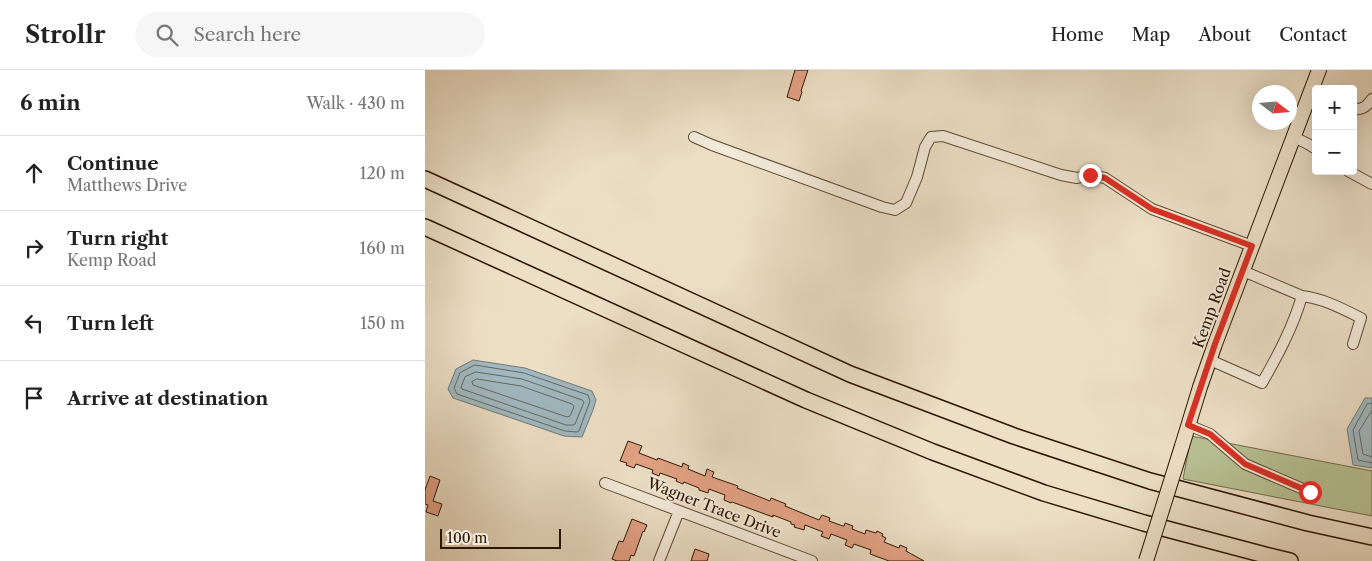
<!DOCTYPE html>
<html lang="en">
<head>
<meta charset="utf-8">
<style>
	body { margin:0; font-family:"Libre Caslon Text",serif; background:#f6f6f6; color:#222 }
	.controls { position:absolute; right:15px; top:15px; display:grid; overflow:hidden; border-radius:5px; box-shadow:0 5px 20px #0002 }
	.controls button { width:45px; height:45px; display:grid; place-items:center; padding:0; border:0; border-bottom:1px solid #e0e0e0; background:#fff; color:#222; font:25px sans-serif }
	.compass { position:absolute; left:827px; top:15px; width:45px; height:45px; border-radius:50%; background:#fff; box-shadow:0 5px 20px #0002; rotate:106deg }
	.scale { position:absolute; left:15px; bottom:12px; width:121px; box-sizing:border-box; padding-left:5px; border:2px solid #2d1700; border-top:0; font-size:14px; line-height:18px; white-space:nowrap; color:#2d1700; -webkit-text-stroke:4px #f3eada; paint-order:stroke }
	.stop { position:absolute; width:15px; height:15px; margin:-11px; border:4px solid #d93025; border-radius:50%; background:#fff }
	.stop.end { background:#d93025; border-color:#fff; box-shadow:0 1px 5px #0008 }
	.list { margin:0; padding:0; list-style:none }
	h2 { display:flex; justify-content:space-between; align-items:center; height:65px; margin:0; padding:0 20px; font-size:21px }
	h2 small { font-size:16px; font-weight:400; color:#767676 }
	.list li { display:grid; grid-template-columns:32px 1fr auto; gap:15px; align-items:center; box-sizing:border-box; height:75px; padding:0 20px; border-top:1px solid #e0e0e0 }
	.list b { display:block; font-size:19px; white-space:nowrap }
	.list p { margin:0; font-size:16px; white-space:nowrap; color:#767676 }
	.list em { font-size:16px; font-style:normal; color:#767676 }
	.icon { flex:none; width:28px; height:28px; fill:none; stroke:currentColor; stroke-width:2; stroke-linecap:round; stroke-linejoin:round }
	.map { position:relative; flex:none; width:947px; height:491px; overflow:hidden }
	header { display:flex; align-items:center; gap:30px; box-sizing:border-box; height:70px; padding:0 25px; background:#fff; border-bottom:1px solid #e0e0e0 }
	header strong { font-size:24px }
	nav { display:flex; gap:28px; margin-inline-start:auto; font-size:18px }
	.search { width:350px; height:45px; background:#f6f6f6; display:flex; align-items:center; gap:12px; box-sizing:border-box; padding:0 18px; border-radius:28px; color:#767676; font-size:19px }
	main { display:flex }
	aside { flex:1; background:#fff }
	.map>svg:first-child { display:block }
</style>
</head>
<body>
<header>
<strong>Strollr</strong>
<div class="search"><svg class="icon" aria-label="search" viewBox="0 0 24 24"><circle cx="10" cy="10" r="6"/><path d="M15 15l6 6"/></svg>Search here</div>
<nav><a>Home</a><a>Map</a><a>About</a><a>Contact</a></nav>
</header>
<main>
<aside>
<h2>6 min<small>Walk · 430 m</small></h2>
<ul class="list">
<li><svg class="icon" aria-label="ahead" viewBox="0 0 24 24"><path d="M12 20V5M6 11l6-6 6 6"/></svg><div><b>Continue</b><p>Matthews Drive</p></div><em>120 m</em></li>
<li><svg class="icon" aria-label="right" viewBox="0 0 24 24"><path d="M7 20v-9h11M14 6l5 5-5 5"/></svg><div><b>Turn right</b><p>Kemp Road</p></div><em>160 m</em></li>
<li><svg class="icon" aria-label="left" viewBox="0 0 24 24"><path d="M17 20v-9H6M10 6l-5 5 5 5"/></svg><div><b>Turn left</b></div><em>150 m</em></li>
<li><svg class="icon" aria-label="arrive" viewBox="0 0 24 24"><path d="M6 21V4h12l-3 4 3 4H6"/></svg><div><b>Arrive at destination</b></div></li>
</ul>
</aside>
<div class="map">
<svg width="947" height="491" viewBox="0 0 947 491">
	<rect width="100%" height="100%" fill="#ecdfc6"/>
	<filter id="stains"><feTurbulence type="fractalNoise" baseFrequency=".004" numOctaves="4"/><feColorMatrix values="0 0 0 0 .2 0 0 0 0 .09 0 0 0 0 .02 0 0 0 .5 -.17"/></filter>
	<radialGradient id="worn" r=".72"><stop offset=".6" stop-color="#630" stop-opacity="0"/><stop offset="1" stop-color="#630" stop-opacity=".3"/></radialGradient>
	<path fill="#b8c295" stroke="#726c4a" d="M766,366L947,401V446L758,409Z"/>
	<path fill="#a0b9c1" stroke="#727874" d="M48,290L100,298L167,321L171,330L168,340L157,367L139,366L28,328L23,319L31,299Z
		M940,328H947V398L928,395L922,359Z"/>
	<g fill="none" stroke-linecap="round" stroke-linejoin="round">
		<path stroke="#666860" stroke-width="1" d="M50,295L99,303L163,325L165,331L154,361L152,362L140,361L32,324L29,318L35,303Z
			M51,302L97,309L157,330L159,332L150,354L148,355H141L37,319L36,317L40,307Z
			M52,309L96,316L147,334L149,337L145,346L142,347L48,315L47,312Z
			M947,333L942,334L928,360L933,390L947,393
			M947,340L934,361L938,384L947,387"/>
	</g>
	<path fill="#e3a285" stroke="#2d1700" d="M370,0H383L376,21L377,22L374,31L362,27Z
		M203,371L217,376L214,383L232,390L233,388L257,397L258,393L264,396L263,399L280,406L282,399L289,402L287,407L313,416L312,418L345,431L346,428L361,434L360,436L394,450L397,445L405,448L404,451L418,456H419L420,453L428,456L427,459L440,464L441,460L451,463L452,461L458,464L457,466L461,468L459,472L474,478L475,475L482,478L481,481L499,491H464L445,484L446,480L429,474L427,478L420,475L422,470L406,464L404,469L396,466L398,462L380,455L379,460L369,457L370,455L366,454V452L348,445V447L307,432L306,433L299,430L300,425L284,419L283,423L274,420V418L259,412L258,414L251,411L252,409L235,403L234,406L227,403L228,400L211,394L209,398L201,395L202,393L195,391Z
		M5,406L15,410L8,431L17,434L13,446L1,442L3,435L0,434V420Z
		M207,449L222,455L219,462L218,461L209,486L206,485L204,491H192L187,489L194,471L198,472Z
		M270,479L284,484L282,491H266Z"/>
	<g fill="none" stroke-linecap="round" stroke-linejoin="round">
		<defs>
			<path id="minor" d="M928,39C938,40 942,36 947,29
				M269,67L287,75L457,137L470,140L481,133L492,107L500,77L506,67L518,66L636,105L652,108L665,105L680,108L727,139L827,176
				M869,67L883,74L891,79
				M923,101L947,114
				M877,226C897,228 918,239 936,248L928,274
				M785,290L837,313C853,285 868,257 877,226L818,201
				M763,355L785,364L820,394L885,422
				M180,413L387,491
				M234,491L254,441"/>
			<path id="major" d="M757,376L775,317L790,274L894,0"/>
			<path id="highway" d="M0,109L425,304L589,366L725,411L883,453L947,467
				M0,157L381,330L508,382L619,423L719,453L840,485L865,491"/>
		</defs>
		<use href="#minor" stroke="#5d4932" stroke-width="12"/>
		<use href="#major" stroke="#2d1700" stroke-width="16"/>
		<use href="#highway" stroke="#2d1700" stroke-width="18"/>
		<use href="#minor" stroke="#f3eada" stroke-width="10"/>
		<use href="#major" stroke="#ecdfc6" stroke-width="14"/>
		<use href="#highway" stroke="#ecdfc6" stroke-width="15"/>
		<defs>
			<path id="major-bridge" d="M721,491L757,376"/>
		</defs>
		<use href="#major-bridge" stroke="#2d1700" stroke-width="16" stroke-linecap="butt"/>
		<use href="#major-bridge" stroke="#ecdfc6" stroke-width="14"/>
	</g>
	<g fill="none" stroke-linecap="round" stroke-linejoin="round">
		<path stroke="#d93025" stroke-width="6" d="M665,105L680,108L727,139L827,176L790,274L763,355L785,364L820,394L885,422"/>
	</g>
	<g text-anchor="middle" stroke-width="4" stroke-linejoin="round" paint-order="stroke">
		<g font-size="15" fill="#2d1700" stroke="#f3eada">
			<text transform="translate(787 238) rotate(-70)" y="5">Kemp Road</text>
			<text transform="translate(289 438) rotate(21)" y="5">Wagner Trace Drive</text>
		</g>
	</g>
	<rect width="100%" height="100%" filter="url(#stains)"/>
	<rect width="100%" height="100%" fill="url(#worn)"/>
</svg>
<div class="controls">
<button>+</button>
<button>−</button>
</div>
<svg class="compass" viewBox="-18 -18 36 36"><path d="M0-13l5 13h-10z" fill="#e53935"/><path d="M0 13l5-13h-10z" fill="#767676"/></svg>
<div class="scale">100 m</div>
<div class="stop" style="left:885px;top:422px"></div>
<div class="stop end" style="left:665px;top:105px"></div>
</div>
</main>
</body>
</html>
